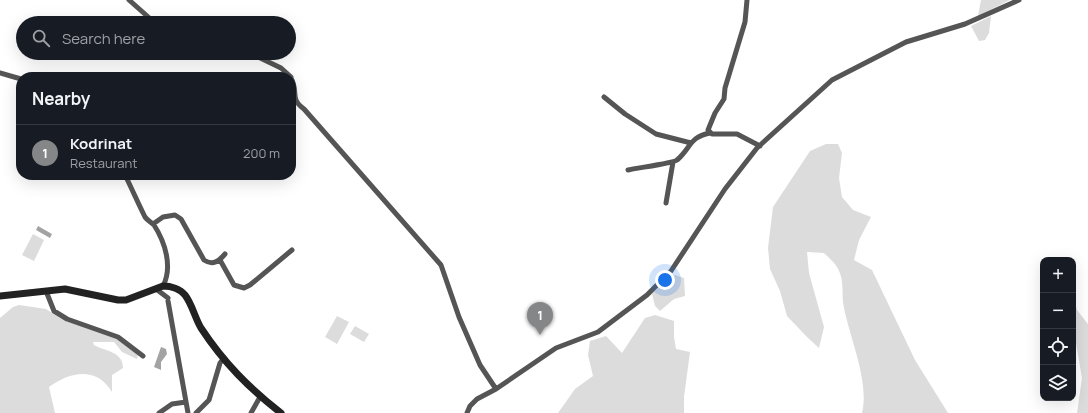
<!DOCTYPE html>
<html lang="en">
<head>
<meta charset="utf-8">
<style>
	body { margin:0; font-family:Manrope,sans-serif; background:#20242c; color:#f1f3f6 }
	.controls { position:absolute; right:12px; bottom:12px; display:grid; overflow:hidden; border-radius:8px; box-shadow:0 4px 16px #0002 }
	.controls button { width:36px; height:36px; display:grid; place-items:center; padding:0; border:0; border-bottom:1px solid #363941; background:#171b24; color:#f1f3f6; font:20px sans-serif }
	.you { position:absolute; left:665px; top:280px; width:14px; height:14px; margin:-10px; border:3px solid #fff; border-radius:50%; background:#1a73e8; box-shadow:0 0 0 6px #1a73e833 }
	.badge { display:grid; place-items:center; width:26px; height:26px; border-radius:50%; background:#858687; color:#fff; font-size:13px; font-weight:700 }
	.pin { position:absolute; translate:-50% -33px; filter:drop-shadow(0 1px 2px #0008) }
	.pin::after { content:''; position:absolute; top:21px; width:14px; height:12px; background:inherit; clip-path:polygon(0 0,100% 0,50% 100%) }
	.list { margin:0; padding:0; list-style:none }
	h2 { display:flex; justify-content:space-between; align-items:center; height:52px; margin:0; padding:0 16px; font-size:17px }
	h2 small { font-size:13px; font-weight:400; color:#9ea1a6 }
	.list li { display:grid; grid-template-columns:26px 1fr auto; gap:12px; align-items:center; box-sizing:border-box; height:56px; padding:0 16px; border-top:1px solid #363941 }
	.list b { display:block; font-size:15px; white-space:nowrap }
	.list p { margin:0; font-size:13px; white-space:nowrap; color:#9ea1a6 }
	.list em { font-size:13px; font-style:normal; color:#9ea1a6 }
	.icon { flex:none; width:22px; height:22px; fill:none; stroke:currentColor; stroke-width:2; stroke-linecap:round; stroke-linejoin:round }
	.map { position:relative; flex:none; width:1088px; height:413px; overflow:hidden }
	.search { position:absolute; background:#171b24; box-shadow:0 4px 16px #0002; left:16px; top:16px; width:280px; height:44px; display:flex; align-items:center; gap:10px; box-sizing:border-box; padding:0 14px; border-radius:22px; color:#9ea1a6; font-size:15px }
	.panel { position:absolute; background:#171b24; box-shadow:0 4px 16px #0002; left:16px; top:72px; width:280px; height:108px; border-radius:16px }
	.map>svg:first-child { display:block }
</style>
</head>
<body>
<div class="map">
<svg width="1088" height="413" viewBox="0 0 1088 413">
	<rect width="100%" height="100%" fill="#fff"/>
	<path fill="#dcdcdc" d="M981,0H1010L978,16Z
		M991,16L989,33L985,40L979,41L971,26Z
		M826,144H838L842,153L839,178L842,197L853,210L871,217L859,240L854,260L872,270L915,360L948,413H862C870,380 848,335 843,302C842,290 844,278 837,267C834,262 828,257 824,253L807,252L809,273L824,327L819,348L808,338L787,316L780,291L770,269L768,248L773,207L810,151Z
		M33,234L44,240L34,261L22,255Z
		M672,274L684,278L685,296L674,299L660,311L655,306L652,294Z
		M1073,297L1077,310L1088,324V413H1077L1082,378L1076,343L1073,336Z
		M19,305L46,309L60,318L117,339L138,354L137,359L122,352L114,342H93L94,345C104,351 123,351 123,368L112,375V392C96,366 70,372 49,387L55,413H0V318L13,307Z
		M655,315L674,321V337L676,349L690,352L684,397V413H558L575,389L593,376L588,355L590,341L606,336L622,353L645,318Z
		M337,316L349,322L337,344L325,337Z
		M355,326L369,334L364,342L350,334Z"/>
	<path fill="#a3a3a3" d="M38,226L52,234L50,238L36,230Z
		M161,347L166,349L167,354L161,362V370L154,367Z"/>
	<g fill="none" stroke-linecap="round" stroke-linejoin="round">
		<path stroke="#555" stroke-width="5" d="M129,0L155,23
			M747,0L745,22L725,88L724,99L715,113L708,130L712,134H737L760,146
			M206,23C212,19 216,18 222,23
			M250,53L281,68L291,77
			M0,73L21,79
			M291,78C299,93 289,98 304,109L441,265L459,317L480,365L496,389
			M604,97L625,114L656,134L691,143
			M628,170C636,168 675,163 677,160C691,148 689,137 710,133
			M125,175C132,189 138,203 145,217C147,220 151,222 154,225C165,242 173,267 163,286
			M666,203L673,162
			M153,224L163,217L175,215L181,219L204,260C213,266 219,261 225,254
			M220,260L234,285L244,288L250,285L292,250
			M156,289L168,298
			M46,291L54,311L67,319L118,337L143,356
			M168,301L188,413
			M159,413L172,404L186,402
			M196,413L209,400L220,363L224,358
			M251,413L260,397
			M467,413L470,406L477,399L496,389L556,348L598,332L647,295L671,271L725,189L757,148L832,80L906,42L965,24L1019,0"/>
		<path stroke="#222" stroke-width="7" d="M0,296L65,289L118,300H126L163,286C171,286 180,289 185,295C192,304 195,318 201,328C224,363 249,388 281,413"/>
	</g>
</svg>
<div class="controls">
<button>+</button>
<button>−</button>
<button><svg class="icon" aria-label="locate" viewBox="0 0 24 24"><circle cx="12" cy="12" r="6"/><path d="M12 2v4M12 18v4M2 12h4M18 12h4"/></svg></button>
<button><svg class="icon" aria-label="layers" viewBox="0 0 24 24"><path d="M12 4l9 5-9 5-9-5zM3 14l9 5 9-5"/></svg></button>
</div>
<div class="you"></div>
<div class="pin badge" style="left:540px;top:335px">1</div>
<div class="search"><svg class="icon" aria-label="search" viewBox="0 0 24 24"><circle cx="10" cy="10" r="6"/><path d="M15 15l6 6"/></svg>Search here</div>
<section class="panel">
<h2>Nearby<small></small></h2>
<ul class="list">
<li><span class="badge">1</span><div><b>Kodrinat</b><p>Restaurant</p></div><em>200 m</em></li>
</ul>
</section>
</div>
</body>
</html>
